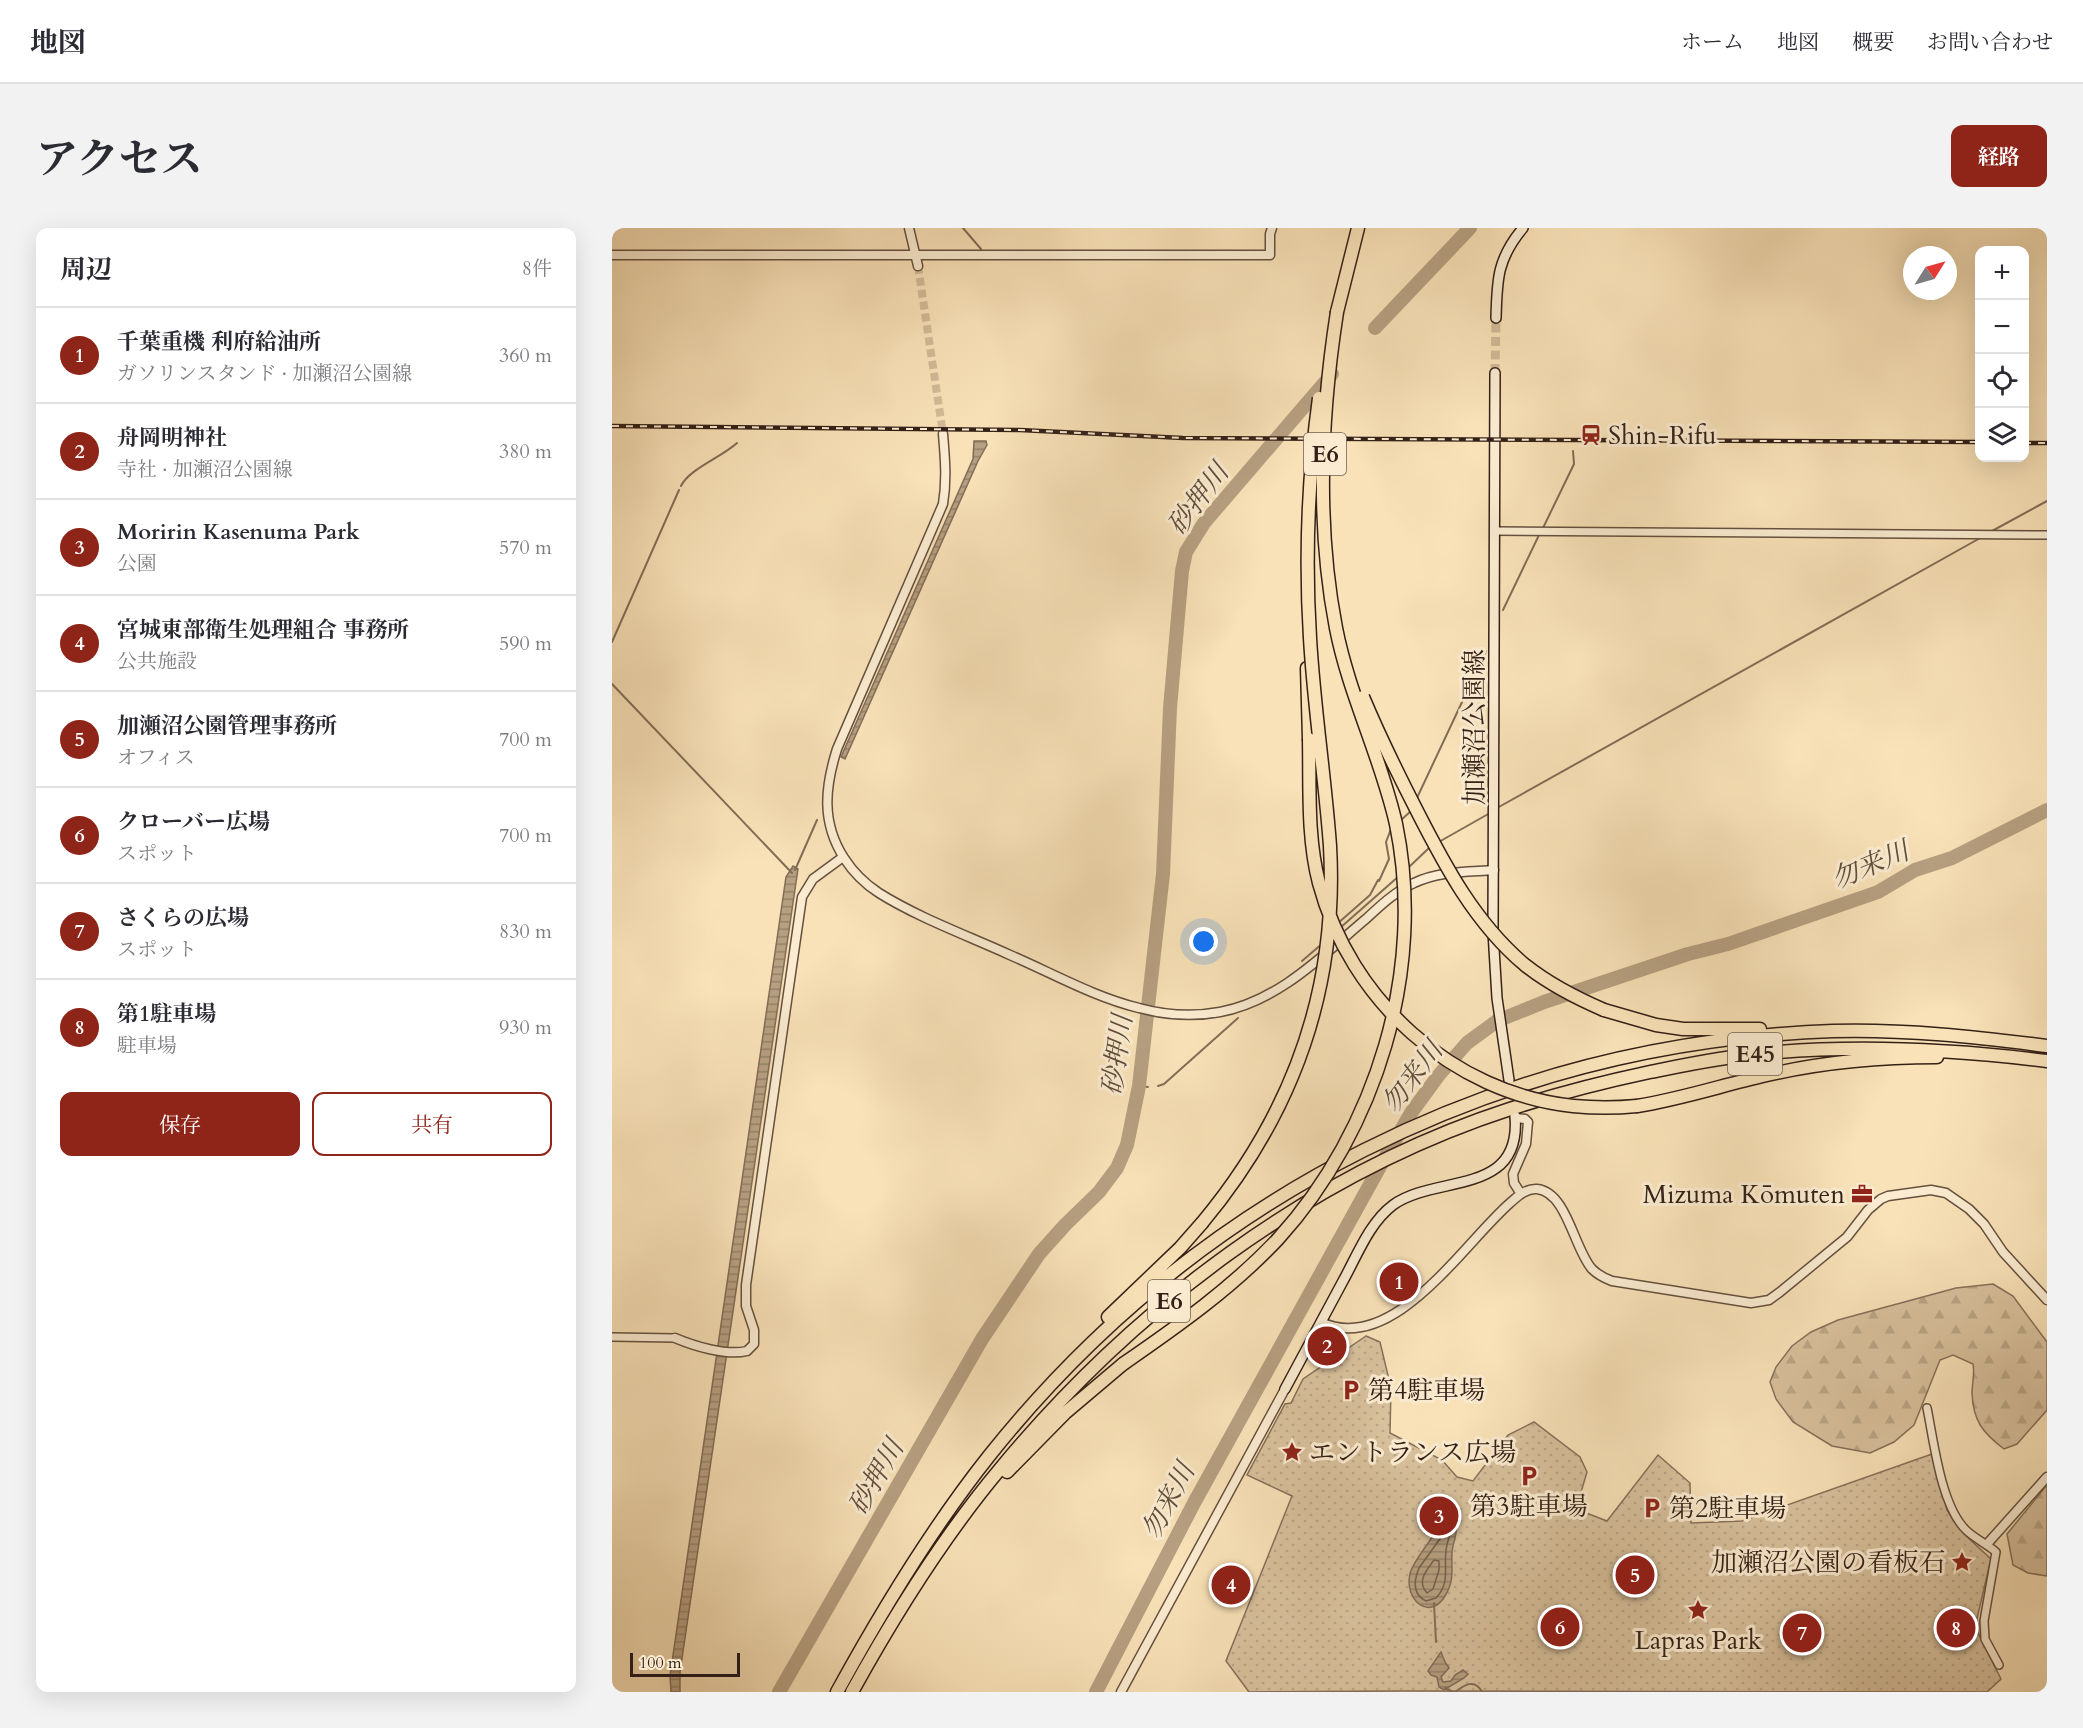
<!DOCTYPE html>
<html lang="ja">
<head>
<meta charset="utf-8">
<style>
	body { margin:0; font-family:Cardo,"Noto Serif JP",serif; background:#f2f2f3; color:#2b2b33 }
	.controls { position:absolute; right:18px; top:18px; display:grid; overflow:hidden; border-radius:12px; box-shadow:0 6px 24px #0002 }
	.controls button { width:54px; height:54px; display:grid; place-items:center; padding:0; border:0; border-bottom:2px solid #e1e1e2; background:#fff; color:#2b2b33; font:30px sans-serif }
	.compass { position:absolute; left:1291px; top:18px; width:54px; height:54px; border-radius:50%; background:#fff; box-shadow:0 6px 24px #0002; rotate:53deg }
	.scale { position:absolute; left:18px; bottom:15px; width:110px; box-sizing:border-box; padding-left:6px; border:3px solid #342017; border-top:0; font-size:16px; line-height:21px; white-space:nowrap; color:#342017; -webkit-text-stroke:4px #fbecd1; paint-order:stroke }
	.you { position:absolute; left:592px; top:714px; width:21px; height:21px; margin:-15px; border:4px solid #fff; border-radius:50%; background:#1a73e8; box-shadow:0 0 0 9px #1a73e833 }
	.badge { display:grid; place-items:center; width:39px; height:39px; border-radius:50%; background:#8f2418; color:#fff; font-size:20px; font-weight:700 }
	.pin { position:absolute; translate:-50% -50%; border:3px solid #fff; box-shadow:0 2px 6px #0006 }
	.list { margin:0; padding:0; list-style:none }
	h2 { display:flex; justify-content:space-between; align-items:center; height:78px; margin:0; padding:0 24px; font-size:26px }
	h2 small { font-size:20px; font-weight:400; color:#7c7c81 }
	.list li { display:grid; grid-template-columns:39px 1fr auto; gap:18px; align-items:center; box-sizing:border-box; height:96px; padding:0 24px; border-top:2px solid #e1e1e2 }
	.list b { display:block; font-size:22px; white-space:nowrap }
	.list p { margin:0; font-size:20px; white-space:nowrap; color:#7c7c81 }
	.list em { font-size:20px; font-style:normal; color:#7c7c81 }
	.actions { display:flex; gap:12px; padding:18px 24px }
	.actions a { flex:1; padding:14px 0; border:2px solid #8f2418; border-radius:12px; text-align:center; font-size:21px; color:#8f2418 }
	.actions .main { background:#8f2418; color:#fff }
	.icon { flex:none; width:33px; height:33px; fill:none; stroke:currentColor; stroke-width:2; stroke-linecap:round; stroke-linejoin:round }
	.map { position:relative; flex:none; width:1435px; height:1464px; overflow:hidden; border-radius:12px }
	header { display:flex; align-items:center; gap:36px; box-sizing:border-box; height:84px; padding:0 30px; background:#fff; border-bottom:2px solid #e1e1e2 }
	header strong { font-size:28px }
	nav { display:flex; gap:33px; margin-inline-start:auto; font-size:21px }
	.intro { display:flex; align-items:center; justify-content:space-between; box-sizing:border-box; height:144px; padding:0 36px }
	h1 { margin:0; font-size:42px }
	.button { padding:15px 27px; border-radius:12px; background:#8f2418; color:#fff; font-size:21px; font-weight:700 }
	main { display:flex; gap:36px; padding:0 36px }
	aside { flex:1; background:#fff; border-radius:12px; box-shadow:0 6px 24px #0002 }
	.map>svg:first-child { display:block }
</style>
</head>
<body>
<header>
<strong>地図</strong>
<nav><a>ホーム</a><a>地図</a><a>概要</a><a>お問い合わせ</a></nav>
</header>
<div class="intro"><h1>アクセス</h1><a class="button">経路</a></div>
<main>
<aside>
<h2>周辺<small>8件</small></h2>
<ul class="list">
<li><span class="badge">1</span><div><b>千葉重機 利府給油所</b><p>ガソリンスタンド · 加瀬沼公園線</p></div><em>360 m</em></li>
<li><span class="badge">2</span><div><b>舟岡明神社</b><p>寺社 · 加瀬沼公園線</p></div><em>380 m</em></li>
<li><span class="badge">3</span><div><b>Moririn Kasenuma Park</b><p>公園</p></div><em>570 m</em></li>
<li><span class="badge">4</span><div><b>宮城東部衛生処理組合 事務所</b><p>公共施設</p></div><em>590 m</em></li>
<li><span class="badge">5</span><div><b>加瀬沼公園管理事務所</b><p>オフィス</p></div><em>700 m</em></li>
<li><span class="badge">6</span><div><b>クローバー広場</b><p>スポット</p></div><em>700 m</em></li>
<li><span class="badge">7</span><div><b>さくらの広場</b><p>スポット</p></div><em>830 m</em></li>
<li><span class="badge">8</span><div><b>第1駐車場</b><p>駐車場</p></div><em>930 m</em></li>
</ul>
<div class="actions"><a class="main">保存</a><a>共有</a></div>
</aside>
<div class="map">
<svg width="1435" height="1464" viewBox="0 0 1435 1464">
	<defs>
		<pattern id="forest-firs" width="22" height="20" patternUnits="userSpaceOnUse" patternTransform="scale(1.5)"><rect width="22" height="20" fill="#d8c19d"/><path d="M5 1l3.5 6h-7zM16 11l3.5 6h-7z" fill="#baa686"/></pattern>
		<pattern id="park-dots" width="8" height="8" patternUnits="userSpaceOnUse" patternTransform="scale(1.5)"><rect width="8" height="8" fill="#d8c19d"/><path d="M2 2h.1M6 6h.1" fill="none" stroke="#baa686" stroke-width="1.8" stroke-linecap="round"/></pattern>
		<pattern id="water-rules" width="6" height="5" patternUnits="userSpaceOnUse" patternTransform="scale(1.5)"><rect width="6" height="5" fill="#b6a081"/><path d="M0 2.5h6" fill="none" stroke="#958269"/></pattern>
	</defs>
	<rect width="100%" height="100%" fill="#f9e2b8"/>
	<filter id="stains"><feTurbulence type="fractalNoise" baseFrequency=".00333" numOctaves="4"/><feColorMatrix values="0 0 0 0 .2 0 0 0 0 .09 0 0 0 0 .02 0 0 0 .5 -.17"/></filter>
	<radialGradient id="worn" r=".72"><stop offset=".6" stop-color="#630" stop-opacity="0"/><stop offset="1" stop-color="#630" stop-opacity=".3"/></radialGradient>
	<path fill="url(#forest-firs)" stroke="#86705a" stroke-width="1.5" d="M1381,1056L1401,1068L1435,1114V1182L1405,1216L1392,1221C1371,1205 1361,1193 1360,1165C1360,1155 1363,1146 1361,1136L1341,1127L1328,1132L1302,1197L1282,1214L1258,1225L1220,1218L1181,1194L1164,1171L1158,1154L1164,1139L1180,1118L1199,1104L1226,1092L1344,1060Z
		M1435,1257V1348L1416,1345L1401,1337L1395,1306Z"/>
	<path fill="url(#park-dots)" stroke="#86705a" stroke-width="1.5" d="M754,1108L768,1114L779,1160L778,1205L830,1232L845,1249L861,1253L896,1207L922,1194L968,1229L975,1244L964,1281L995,1293L1046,1227L1078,1255L1079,1295L1130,1293L1320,1226L1335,1282L1352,1306L1379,1331L1363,1399L1389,1451L1375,1464L791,1463L637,1464L614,1433L680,1268L635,1247L673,1176L679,1175L691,1151Z"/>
	<path fill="url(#water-rules)" stroke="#826d57" stroke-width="1.5" d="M362,213H374L375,217L366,233L233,531L229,529L361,231Z
		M181,638L186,641L68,1444V1464H59L58,1448L174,649Z
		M830,1285H836C849,1296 844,1304 841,1318C837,1335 845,1349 833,1368C817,1394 792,1371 798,1346C800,1334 822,1309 829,1296L826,1288Z
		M829,1424L833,1434L837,1440L829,1449L831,1454L839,1453L843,1447L851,1442L856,1446L852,1450L832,1462L827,1459L825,1449L819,1447L816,1443Z"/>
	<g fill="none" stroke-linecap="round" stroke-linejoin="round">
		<path stroke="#75604c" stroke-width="1.5" d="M835,1301L838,1303C838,1309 836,1311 835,1317C830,1336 840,1353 824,1370L814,1373C800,1366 802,1352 807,1340Z
			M822,1332L827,1333V1342L821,1361L815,1365C804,1353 815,1342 822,1332Z"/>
		<path stroke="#826d57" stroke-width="2" d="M351,0L369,21
			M69,258C77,241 110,229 125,215
			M931,300L962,236L961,223
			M1380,303L1435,273
			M891,382L928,305
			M0,414L67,262
			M0,456L180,645
			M804,572L874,423
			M885,580L1370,309
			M788,593L799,583
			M825,615L878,585
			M796,640L818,619
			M183,642L205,592
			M725,696L758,667L766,652L767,653L777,631L774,614L779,601
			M728,700L787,648
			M690,733L711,715
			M527,858L536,859
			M546,858L552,856L626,790
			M822,1375L824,1414
			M833,1460L841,1464
			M843,1464C852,1457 863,1450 870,1464"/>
		<path stroke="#b6a081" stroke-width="14" d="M763,100L858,0
			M167,1464L370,1111L427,1026L453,997L487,964L505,940L515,917L527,858L551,646L558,480L570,343L574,324L592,295L720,146
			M484,1464L582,1275L771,933L799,885L826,848L855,815L885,793L932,774L1076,726L1116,716L1266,664L1303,642L1340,630L1435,582"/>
		<path stroke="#d2bb98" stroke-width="8" stroke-dasharray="8 4" stroke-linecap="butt" d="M306,38L331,206"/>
		<path stroke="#d2bb98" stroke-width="9" stroke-dasharray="9 4.5" stroke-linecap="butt" d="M883,145L884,90"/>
		<defs>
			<path id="minor" d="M883,303L1435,307
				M0,1109L63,1110
				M1315,1180C1322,1214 1329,1278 1354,1302C1362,1310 1375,1316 1384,1324L1372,1393L1373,1411L1387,1437"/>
			<path id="tertiary" d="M297,0L306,38
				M0,27H658V6L660,0
				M331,206C333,230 335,252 331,276L225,521C213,559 209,594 232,630C241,644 253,656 267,665C307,690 354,707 398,727C440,745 482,769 527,780C553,787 581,789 608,784C667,773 711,727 755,690C769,677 784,663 802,655C827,643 855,644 882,642
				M903,890L913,891L916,894L914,916L901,946L902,955L909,966
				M709,1094C781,1128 851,1016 898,975C905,969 914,960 925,961C955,964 962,1021 980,1041C986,1047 992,1050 1000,1053L1139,1075L1157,1072L1168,1064L1235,1009L1256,982L1269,971L1276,968L1319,962L1334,965L1357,981L1372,996L1391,1024L1435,1072
				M63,1110C82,1118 114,1128 135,1123L142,1116V1102L134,1078V1057L190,669L201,651L231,629
				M1375,1316L1435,1249
				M509,1464L673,1161"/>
			<path id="secondary" d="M884,90C885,52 885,31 911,0
				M883,145L881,704L885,770L897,852
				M673,1161C692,1125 712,1089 731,1053C745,1028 757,995 781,977C824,946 910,969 903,888"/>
			<path id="motorway" d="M725,84L746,0
				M695,440L697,511
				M992,782L1044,797L1071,801H1148
				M1025,878C1069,871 1111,857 1155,847C1211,834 1268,829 1325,829
				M496,1089L568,1020L590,995
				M395,1244L453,1185L511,1136
				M225,1464C270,1382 319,1301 377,1228C585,967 888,815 1221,803C1293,801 1364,809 1435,818
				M240,1464C283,1386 331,1309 388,1241C521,1080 698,946 898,881C944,866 991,854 1038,844C1073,837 1110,829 1145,826C1243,816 1338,821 1435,833"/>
		</defs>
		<use href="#minor" stroke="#65503f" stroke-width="10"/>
		<use href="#tertiary" stroke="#65503f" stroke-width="11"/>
		<use href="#secondary" stroke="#342017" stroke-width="12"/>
		<use href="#motorway" stroke="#342017" stroke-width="15"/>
		<use href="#minor" stroke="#fbecd1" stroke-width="7"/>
		<use href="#tertiary" stroke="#fbecd1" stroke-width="8"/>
		<use href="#secondary" stroke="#fbecd1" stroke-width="9"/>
		<use href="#motorway" stroke="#f9e2b8" stroke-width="12"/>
		<defs>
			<path id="rail" d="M0,198L408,202L571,210L1368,214
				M1412,215H1435"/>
		</defs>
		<use href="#rail" stroke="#342017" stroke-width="4.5"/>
		<use href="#rail" stroke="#fbecd1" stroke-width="2" stroke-dasharray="7" stroke-linecap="butt"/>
		<defs>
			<path id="motorway-bridge" d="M751,469C767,507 785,544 804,581C833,638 863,695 913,737C937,756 964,770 992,782
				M697,511C698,559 695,609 707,655C738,772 840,865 961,878C982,880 1004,880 1025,878
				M590,995C681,886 726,761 718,618C713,549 702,480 698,410C693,331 696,250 707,170
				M511,1136C566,1098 620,1060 666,1011C765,902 814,741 784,596C769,529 737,467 724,400C704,297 709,187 725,84"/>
		</defs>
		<use href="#motorway-bridge" stroke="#342017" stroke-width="15" stroke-linecap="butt"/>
		<use href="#motorway-bridge" stroke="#f9e2b8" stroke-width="12"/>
	</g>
	<defs>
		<symbol id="station-bare" viewBox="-9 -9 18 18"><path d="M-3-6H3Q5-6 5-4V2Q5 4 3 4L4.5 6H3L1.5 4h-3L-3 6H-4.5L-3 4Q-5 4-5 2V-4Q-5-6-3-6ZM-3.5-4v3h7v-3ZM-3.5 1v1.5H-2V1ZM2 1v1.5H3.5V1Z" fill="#8f2418" stroke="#fbecd1" stroke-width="2.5" paint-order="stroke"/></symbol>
		<symbol id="office-bare" viewBox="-9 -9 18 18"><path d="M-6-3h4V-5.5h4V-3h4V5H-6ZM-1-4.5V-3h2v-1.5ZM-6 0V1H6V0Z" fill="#8f2418" stroke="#fbecd1" stroke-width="2.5" paint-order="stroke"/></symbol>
		<symbol id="parking-bare" viewBox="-9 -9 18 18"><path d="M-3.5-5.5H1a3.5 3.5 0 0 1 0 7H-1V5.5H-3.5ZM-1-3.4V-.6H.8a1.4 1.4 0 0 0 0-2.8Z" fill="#8f2418" stroke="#fbecd1" stroke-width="2.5" paint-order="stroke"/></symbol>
		<symbol id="sight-bare" viewBox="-9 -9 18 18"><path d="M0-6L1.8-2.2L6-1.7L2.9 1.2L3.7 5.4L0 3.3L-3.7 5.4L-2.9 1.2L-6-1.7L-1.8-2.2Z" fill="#8f2418" stroke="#fbecd1" stroke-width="2.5" paint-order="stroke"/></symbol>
	</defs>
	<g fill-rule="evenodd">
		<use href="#station-bare" x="964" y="192" width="30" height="30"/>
		<use href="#office-bare" x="1235" y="951" width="30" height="30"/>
		<use href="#parking-bare" x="724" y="1147" width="30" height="30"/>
		<use href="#sight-bare" x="665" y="1209" width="30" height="30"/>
		<use href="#parking-bare" x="902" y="1233" width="30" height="30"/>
		<use href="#parking-bare" x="1025" y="1265" width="30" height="30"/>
		<use href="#sight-bare" x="1335" y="1319" width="30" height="30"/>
		<use href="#sight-bare" x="1071" y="1367" width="30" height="30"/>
	</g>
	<g text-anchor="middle" stroke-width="6" stroke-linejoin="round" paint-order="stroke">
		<g fill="#fbecd1" stroke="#705d4f" stroke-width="1.5">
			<rect x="692" y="205" width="42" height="42" rx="4.5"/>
			<rect x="1116" y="805" width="54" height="42" rx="4.5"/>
			<rect x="536" y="1052" width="42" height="42" rx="4.5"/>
		</g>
		<g font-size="24" font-weight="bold" fill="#342017">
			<text x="713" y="234">E6</text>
			<text x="1143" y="834">E45</text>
			<text x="557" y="1081">E6</text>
		</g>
		<g font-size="26" fill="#342017" stroke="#fbecd1" text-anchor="start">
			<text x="996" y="216">Shin-Rifu</text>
			<text x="1233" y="975" text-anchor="end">Mizuma Kōmuten</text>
			<text x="756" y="1171">第4駐車場</text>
			<text x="697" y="1233">エントランス広場</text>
			<text x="917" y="1287" text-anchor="middle">第3駐車場</text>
			<text x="1057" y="1289">第2駐車場</text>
			<text x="1333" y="1343" text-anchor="end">加瀬沼公園の看板石</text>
			<text x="1086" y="1421" text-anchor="middle">Lapras Park</text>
		</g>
		<g font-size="26" fill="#342017" stroke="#fbecd1">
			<text transform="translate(862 499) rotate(-90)" y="9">加瀬沼公園線</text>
		</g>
		<g font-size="27" font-style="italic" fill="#624d3c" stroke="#fbecd1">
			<text transform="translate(586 271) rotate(-53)" y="9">砂押川</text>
			<text transform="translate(1258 637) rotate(-23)" y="9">勿来川</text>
			<text transform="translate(505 827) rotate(-82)" y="9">砂押川</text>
			<text transform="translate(800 849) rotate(-53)" y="9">勿来川</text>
			<text transform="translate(264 1249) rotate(-60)" y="9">砂押川</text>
			<text transform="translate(556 1273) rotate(-62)" y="9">勿来川</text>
		</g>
	</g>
	<rect width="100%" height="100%" filter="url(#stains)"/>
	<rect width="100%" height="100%" fill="url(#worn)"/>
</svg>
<div class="controls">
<button>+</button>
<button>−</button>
<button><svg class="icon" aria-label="locate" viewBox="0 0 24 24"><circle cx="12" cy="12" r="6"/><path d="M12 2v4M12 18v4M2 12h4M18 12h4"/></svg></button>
<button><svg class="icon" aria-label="layers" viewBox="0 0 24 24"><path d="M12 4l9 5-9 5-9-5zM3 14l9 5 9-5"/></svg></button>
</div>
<svg class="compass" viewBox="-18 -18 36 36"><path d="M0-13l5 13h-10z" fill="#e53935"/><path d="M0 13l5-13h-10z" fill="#7c7c81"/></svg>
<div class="scale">100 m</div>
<div class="you"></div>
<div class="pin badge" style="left:787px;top:1054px">1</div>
<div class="pin badge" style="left:715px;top:1118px">2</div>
<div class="pin badge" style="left:827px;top:1288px">3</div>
<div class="pin badge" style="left:619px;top:1357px">4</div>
<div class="pin badge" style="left:1023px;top:1347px">5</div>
<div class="pin badge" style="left:948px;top:1399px">6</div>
<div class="pin badge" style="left:1190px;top:1405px">7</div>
<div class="pin badge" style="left:1344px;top:1400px">8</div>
</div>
</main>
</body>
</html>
